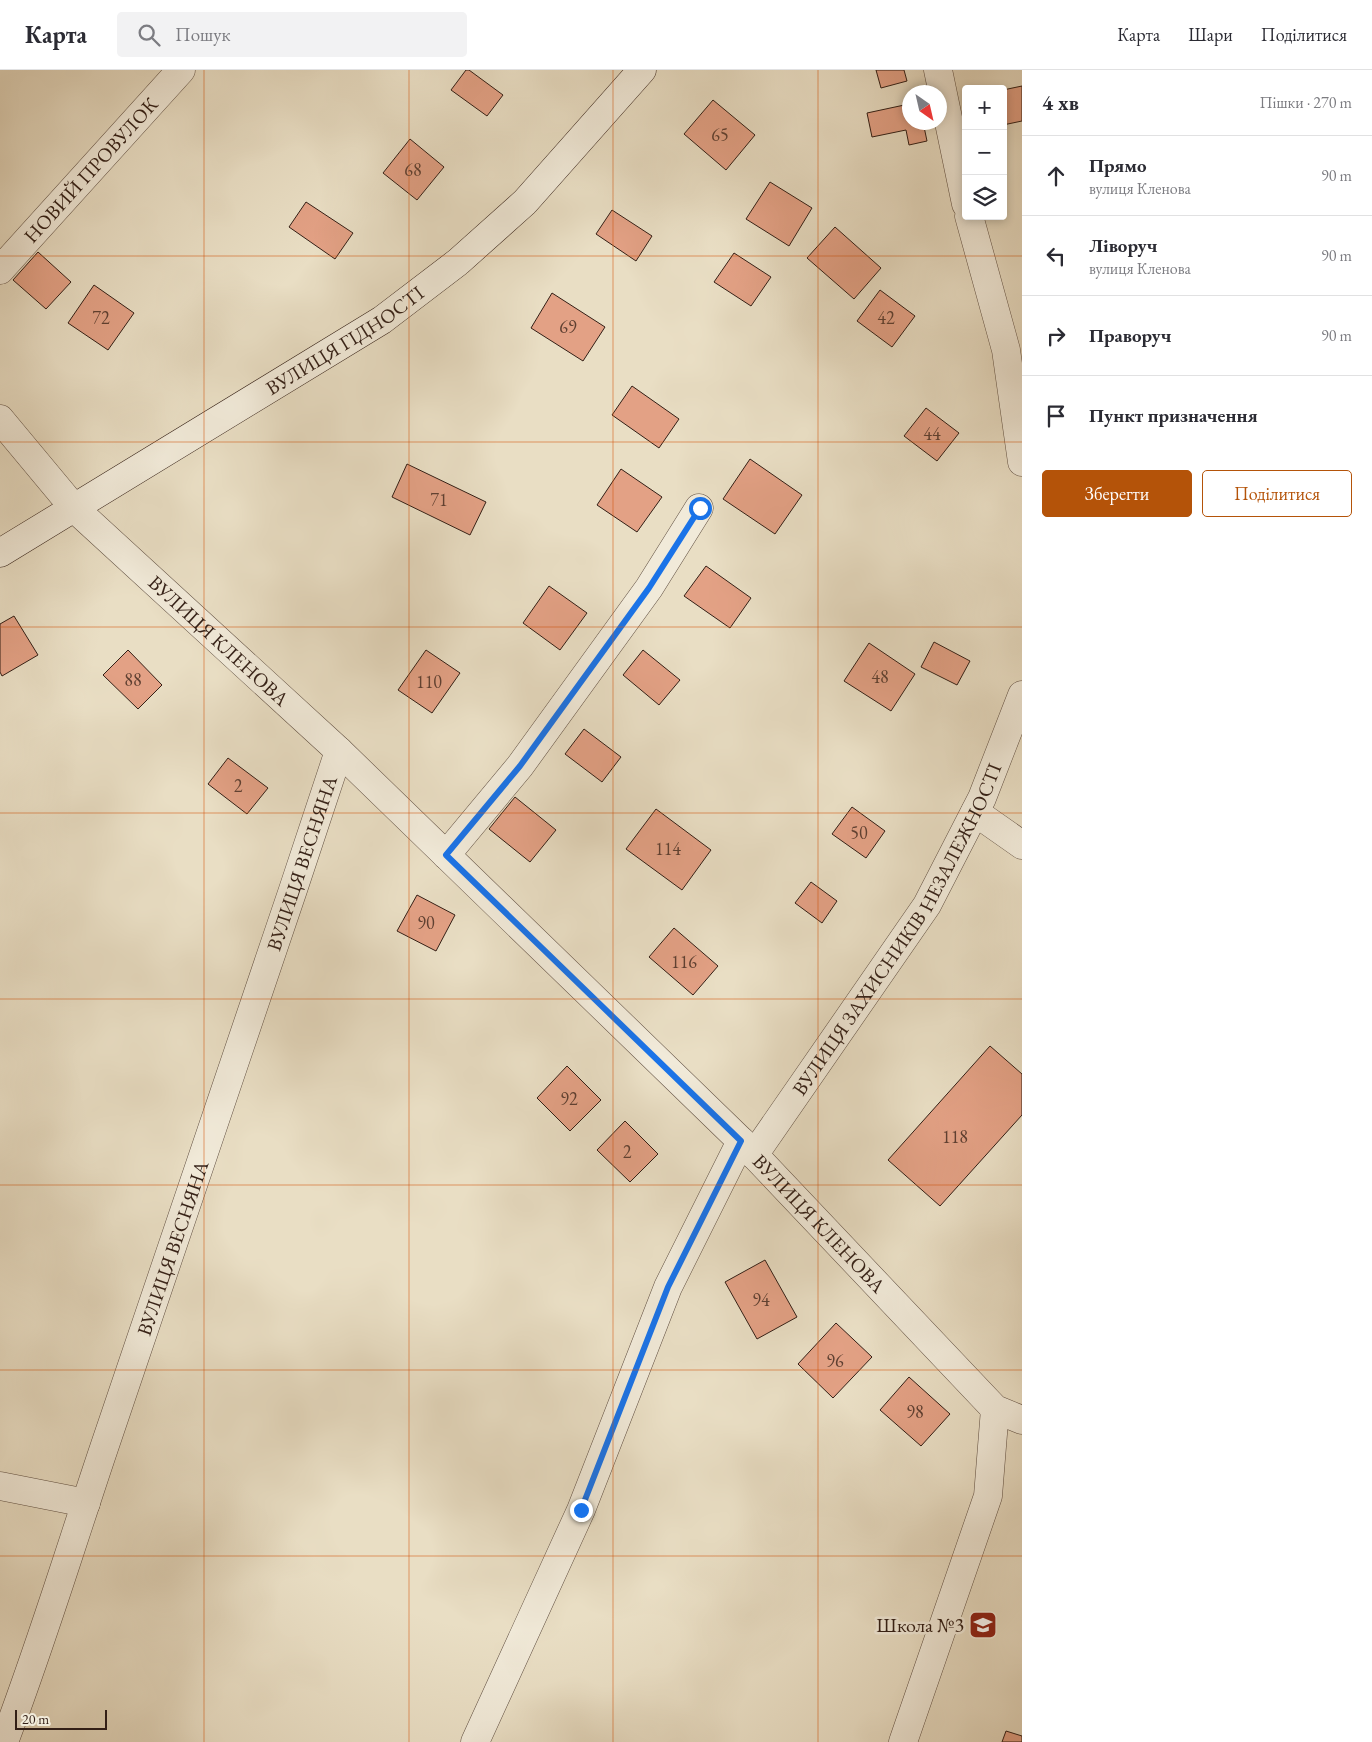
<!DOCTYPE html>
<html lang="uk">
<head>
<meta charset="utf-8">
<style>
	body { margin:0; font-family:"EB Garamond",serif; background:#f2f2f3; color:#2b2b33 }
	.controls { position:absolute; right:15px; top:15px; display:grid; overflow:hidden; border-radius:5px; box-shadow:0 2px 8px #0003 }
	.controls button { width:45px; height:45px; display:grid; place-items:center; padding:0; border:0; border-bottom:1px solid #e1e1e2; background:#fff; color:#2b2b33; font:25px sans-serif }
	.compass { position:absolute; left:902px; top:15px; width:45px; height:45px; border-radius:50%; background:#fff; box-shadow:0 2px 8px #0003; rotate:146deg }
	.scale { position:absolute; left:15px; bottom:12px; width:92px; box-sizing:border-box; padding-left:5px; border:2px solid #331f16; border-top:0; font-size:14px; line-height:18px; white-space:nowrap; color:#331f16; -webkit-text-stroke:4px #f1ead9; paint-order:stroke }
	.stop { position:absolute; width:15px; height:15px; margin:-11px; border:4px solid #1a73e8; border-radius:50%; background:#fff }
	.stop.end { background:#1a73e8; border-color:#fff; box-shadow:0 1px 5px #0008 }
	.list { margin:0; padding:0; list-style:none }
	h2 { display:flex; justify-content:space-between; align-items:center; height:65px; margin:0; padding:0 20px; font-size:21px }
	h2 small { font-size:16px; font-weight:400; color:#7c7c81 }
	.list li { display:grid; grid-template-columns:32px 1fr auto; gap:15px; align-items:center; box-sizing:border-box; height:80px; padding:0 20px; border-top:1px solid #e1e1e2 }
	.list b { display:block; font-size:19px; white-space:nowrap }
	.list p { margin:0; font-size:16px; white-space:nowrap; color:#7c7c81 }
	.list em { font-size:16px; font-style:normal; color:#7c7c81 }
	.actions { display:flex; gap:10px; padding:15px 20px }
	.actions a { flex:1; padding:11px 0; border:1px solid #b45309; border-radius:5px; text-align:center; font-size:18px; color:#b45309 }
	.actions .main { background:#b45309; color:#fff }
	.icon { flex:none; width:28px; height:28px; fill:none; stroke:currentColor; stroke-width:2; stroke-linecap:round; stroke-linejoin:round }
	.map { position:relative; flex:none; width:1022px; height:1672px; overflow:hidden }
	header { display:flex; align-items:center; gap:30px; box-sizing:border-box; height:70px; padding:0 25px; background:#fff; border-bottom:1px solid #e1e1e2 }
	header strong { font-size:24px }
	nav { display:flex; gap:28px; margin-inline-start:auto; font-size:18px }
	.search { width:350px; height:45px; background:#f2f2f3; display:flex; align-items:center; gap:12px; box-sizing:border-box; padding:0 18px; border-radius:5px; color:#7c7c81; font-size:19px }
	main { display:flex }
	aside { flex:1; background:#fff }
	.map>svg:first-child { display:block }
</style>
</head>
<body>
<header>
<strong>Карта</strong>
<div class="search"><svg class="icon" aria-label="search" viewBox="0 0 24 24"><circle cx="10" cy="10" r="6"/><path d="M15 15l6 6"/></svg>Пошук</div>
<nav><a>Карта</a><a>Шари</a><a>Поділитися</a></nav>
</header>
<main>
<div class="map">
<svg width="1022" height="1672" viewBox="0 0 1022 1672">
	<rect width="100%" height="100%" fill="#e9dec4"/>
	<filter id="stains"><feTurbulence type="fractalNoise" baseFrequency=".004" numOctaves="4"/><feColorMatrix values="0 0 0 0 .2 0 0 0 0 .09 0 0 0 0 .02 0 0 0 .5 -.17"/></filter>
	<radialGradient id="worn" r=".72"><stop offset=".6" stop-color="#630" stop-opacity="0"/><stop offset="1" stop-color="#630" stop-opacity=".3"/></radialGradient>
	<path fill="#e3a185" stroke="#331f16" d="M466,0H469L503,25L487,46L451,20Z
		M876,0H904L907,11L881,18Z
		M1022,16V51L1003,55V20Z
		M713,30L755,65L726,100L684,64Z
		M909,34V52H923L927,71L909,75L906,60L872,67L867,43Z
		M410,69L444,97L417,130L383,103Z
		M770,112L812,138L789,176L746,149Z
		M306,132L353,163L335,189L289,157Z
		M612,140L652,166L636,191L596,164Z
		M835,157L881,198L854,229L807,188Z
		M38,182L71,212L46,239L13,210Z
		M734,183L771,207L751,236L714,212Z
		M94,215L134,243L108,280L68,253Z
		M880,220L915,246L892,277L857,251Z
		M552,223L605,257L583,291L531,258Z
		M632,316L679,349L659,378L612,345Z
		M926,338L959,363L937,391L904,366Z
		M750,389L802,425L775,464L723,429Z
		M407,394L486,432L470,465L392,427Z
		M621,399L662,427L637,462L597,435Z
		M706,496L751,528L730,558L684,526Z
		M549,516L587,543L560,580L523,553Z
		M14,546L38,585L2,606L0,602V554Z
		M934,572L970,591L957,615L921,597Z
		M869,573L915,604L891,641L844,611Z
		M128,580L162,615L138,639L103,605Z
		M426,580L460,603L432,643L398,620Z
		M643,580L680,610L659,635L623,605Z
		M584,659L621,687L602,712L565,684Z
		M228,688L268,718L247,744L208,714Z
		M515,727L556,760L530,792L489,759Z
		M852,737L885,761L866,788L832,764Z
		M656,739L711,780L682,820L626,779Z
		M811,812L837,831L822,853L795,833Z
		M417,825L455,845L436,881L397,861Z
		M674,858L718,896L693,925L649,887Z
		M990,976L1022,1004V1045L940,1136L888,1090Z
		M567,996L601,1030L570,1061L537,1028Z
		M625,1051L658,1084L630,1112L597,1080Z
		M765,1190L797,1247L757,1269L725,1212Z
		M836,1253L872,1287L833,1328L798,1294Z
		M909,1307L950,1344L921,1376L880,1340Z
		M1006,1661L1022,1666V1672H1002Z"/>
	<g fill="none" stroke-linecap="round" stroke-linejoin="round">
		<defs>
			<g id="street">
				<path d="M938,0L966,134"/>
				<path d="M969,146L1006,280L1022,392"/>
				<path id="s1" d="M0,200L181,0"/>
				<path id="s2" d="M0,349L74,438L339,681L741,1071L995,1339L1022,1350"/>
				<path d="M975,742L1022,775"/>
				<path d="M446,785L520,696L649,518L699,438"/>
				<path id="s3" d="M754,1085L927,835L982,728L1022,625"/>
				<path d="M0,1416L86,1433"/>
				<path id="s4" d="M4,1672C41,1575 71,1476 104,1378C184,1147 262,914 339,681"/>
				<path d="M475,1672L581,1440L668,1217L741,1071"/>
				<path d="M903,1672L988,1426L995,1339"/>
			</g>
			<g id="secondary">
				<path id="s5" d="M0,483L382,250L458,192L525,132L642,0"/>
			</g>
		</defs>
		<use href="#street" stroke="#604f42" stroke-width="29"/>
		<use href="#secondary" stroke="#331f16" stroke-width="29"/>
		<use href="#street" stroke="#f1ead9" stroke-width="28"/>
		<use href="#secondary" stroke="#f1ead9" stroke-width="28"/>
	</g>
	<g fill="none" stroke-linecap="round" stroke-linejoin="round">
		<path stroke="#1a73e8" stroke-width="6" d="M581,1440L668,1217L741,1071L446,785L520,696L649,518L700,438"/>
	</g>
	<path fill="none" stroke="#d6530d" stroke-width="1" stroke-opacity="0.55" d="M204,0V1672M409,0V1672M613,0V1672M818,0V1672M0,186H1022M0,372H1022M0,557H1022M0,743H1022M0,929H1022M0,1115H1022M0,1300H1022M0,1486H1022"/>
	<defs>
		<symbol id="school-square" viewBox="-11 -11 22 22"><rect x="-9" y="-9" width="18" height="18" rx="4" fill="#8f2418" stroke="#f1ead9"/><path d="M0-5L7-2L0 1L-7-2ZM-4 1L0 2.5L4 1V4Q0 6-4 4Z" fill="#fff"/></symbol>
	</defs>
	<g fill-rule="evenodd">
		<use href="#school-square" x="967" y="1539" width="32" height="32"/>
	</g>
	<g text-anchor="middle" stroke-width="5" stroke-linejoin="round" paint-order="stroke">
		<g font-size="18" fill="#5f4032">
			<text x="720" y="71">65</text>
			<text x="413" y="106">68</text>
			<text x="101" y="254">72</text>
			<text x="886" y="254">42</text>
			<text x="568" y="263">69</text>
			<text x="932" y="370">44</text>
			<text x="439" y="436">71</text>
			<text x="880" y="613">48</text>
			<text x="133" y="616">88</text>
			<text x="429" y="618">110</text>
			<text x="238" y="722">2</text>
			<text x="859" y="769">50</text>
			<text x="668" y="785">114</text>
			<text x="426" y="859">90</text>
			<text x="684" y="898">116</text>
			<text x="569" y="1035">92</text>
			<text x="955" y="1073">118</text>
			<text x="627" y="1088">2</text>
			<text x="761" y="1236">94</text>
			<text x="835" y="1297">96</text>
			<text x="915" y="1348">98</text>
		</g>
		<g font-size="20" fill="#331f16" stroke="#f1ead9">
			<text dy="7" stroke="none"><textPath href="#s1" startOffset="135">НОВИЙ ПРОВУЛОК</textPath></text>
			<text dy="7" stroke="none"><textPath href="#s5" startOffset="405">ВУЛИЦЯ ГІДНОСТІ</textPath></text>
			<text dy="7" stroke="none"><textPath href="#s2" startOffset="312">ВУЛИЦЯ КЛЕНОВА</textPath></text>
			<text dy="7" stroke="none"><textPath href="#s4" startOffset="928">ВУЛИЦЯ ВЕСНЯНА</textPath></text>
			<text dy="7" stroke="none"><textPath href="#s3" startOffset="268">ВУЛИЦЯ ЗАХИСНИКІВ НЕЗАЛЕЖНОСТІ</textPath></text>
			<text dy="7" stroke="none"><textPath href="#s2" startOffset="1149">ВУЛИЦЯ КЛЕНОВА</textPath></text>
			<text dy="7" stroke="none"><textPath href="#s4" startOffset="522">ВУЛИЦЯ ВЕСНЯНА</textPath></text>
		</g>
		<g font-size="20" fill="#331f16" stroke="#f1ead9" text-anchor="end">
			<text x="964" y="1562">Школа №3</text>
		</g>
	</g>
	<rect width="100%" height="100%" filter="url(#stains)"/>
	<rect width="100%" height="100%" fill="url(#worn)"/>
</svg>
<div class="controls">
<button>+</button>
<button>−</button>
<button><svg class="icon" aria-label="layers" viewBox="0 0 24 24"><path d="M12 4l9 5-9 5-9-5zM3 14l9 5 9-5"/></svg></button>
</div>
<svg class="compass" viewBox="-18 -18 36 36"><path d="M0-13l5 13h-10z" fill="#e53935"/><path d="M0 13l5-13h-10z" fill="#7c7c81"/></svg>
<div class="scale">20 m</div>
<div class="stop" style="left:700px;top:438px"></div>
<div class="stop end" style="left:581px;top:1440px"></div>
</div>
<aside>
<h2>4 хв<small>Пішки · 270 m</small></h2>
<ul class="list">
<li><svg class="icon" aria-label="ahead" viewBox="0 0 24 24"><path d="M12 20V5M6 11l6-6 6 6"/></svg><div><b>Прямо</b><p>вулиця Кленова</p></div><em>90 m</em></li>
<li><svg class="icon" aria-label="left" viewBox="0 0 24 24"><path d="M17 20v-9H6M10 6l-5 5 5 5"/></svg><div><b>Ліворуч</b><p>вулиця Кленова</p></div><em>90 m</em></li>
<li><svg class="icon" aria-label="right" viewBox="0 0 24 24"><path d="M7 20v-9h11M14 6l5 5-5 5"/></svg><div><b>Праворуч</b></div><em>90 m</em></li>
<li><svg class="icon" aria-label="arrive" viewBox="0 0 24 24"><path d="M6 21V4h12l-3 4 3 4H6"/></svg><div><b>Пункт призначення</b></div></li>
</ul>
<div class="actions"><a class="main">Зберегти</a><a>Поділитися</a></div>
</aside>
</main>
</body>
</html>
